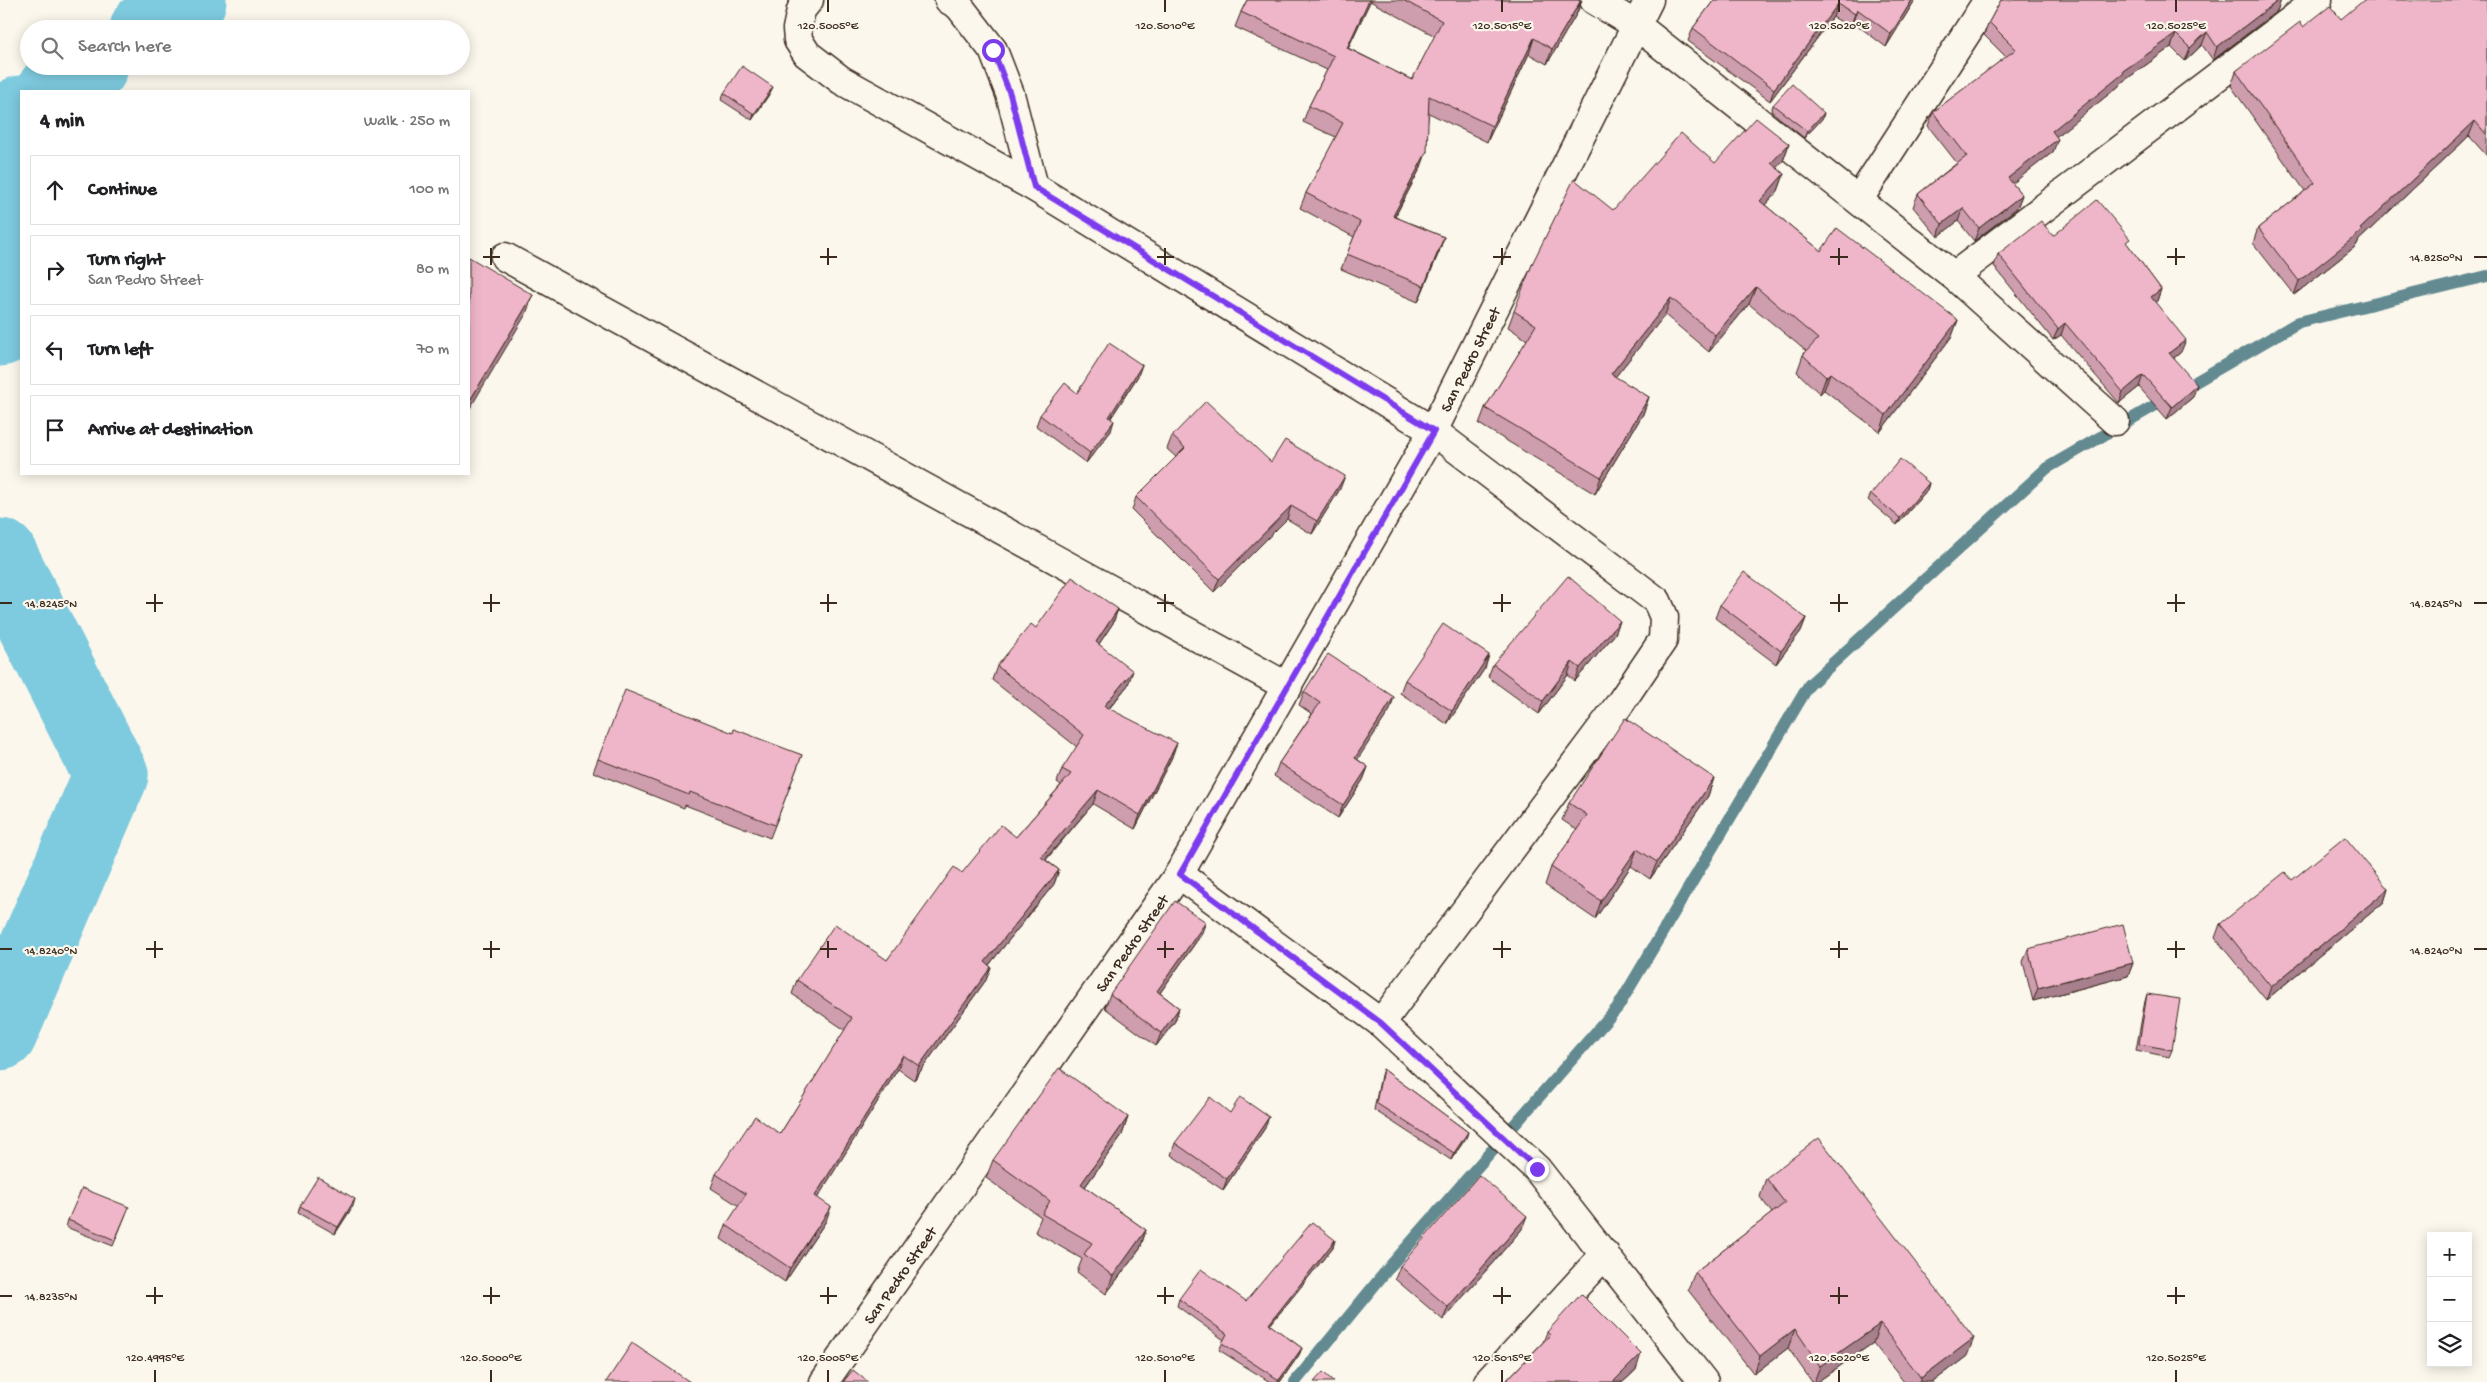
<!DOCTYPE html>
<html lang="en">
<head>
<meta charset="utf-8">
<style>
	body { margin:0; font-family:"Gochi Hand",sans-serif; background:#f6f6f6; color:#202124 }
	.controls { position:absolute; right:15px; bottom:15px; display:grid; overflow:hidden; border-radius:0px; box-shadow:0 2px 12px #0003 }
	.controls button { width:45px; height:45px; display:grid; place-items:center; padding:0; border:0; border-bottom:1px solid #e0e0e0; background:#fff; color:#202124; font:25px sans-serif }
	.stop { position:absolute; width:15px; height:15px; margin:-11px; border:4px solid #7c3aed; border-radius:50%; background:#fff }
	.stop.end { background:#7c3aed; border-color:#fff; box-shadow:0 1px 5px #0008 }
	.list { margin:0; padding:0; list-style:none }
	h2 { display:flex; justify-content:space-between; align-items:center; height:65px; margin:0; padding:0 20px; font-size:21px }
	h2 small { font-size:16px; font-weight:400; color:#757577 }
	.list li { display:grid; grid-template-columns:32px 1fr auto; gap:15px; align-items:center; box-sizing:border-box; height:70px; margin:0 10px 10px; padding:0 10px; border:1px solid #e0e0e0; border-radius:0px }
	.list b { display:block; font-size:19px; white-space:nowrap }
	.list p { margin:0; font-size:16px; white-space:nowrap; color:#757577 }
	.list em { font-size:16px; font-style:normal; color:#757577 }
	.icon { flex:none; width:28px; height:28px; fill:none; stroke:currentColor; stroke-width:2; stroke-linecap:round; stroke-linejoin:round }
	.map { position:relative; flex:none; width:2487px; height:1382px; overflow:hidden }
	.search { position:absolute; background:#fff; box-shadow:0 2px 12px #0003; left:20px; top:20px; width:450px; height:55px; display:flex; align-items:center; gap:12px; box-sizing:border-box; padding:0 18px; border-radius:28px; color:#757577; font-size:19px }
	.panel { position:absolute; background:#fff; box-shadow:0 2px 12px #0003; left:20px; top:90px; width:450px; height:385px; border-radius:0px }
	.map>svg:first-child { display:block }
</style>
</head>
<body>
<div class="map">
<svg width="2487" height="1382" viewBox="0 0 2487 1382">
	<rect width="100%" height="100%" fill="#fbf7ec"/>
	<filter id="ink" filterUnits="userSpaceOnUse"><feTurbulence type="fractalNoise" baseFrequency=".02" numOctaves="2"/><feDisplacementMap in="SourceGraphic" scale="10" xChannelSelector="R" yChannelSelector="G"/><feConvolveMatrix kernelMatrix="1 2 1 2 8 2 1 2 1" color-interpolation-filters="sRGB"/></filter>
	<g filter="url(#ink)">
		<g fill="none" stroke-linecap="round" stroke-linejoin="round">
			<path stroke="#638a91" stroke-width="12" d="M1295,1382L1392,1264L1618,1007L1809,685L2047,468L2299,322L2487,276"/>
			<path stroke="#7ecade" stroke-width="75" d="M147,29L189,0
				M54,91L91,66
				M0,329L21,113
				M0,556L111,775L0,1033"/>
			<defs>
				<g id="minor">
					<path d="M809,0L801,10L797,29L798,40L807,54L841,80L1034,187L1433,431L1657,601L1664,617L1663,640L1619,705L1381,1023"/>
					<path d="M949,0L959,6L993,50L1010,94L1034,187"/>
					<path d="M1594,0L1636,25L1954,276L2115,421"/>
					<path d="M1859,199L1988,0"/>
					<path d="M505,257L1288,687"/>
					<path d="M1954,276L2318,0"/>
					<path d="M1179,874L1381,1023L1537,1169L1704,1382"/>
					<path id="s1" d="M824,1382L1179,874L1433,431L1649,0"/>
					<path d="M1488,1382L1605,1254"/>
				</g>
			</defs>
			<use href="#minor" stroke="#3b2a1e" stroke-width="31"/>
			<use href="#minor" stroke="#fbf7ec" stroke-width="28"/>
		</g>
		<path fill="#ce9dae" stroke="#3b2a1e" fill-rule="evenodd" d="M1247,0H1582L1577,13L1547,64L1529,54L1487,142L1429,113L1421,167L1395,217L1444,237L1439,252L1418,302L1341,269L1354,237L1300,208L1306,193L1336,137L1303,122L1309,106L1327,70L1235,27L1241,12ZM1370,1L1435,36L1412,80L1348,48Z
			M1714,0H1915L1886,47L1853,22L1850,27L1833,17L1770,101L1688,41L1693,28Z
			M2001,0H2281L2277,11L2213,60L2202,45L2185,61L2171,47L2121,83L2119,86L2056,136L2053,152L2012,183L2022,195L2017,208L1974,241L1958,221L1938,237L1913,207L1918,194L1957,163L1928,126L1933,112L2006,57L1984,35L1989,22Z
			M2487,0V156L2469,136L2359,240L2356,246L2294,295L2253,243L2258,228L2305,191L2231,86L2236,71L2303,27L2341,19Z
			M724,93H770L752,120L721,100Z
			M1773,105L1824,113L1822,119L1804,138L1771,111Z
			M1789,144L1783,161L1776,168L1784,174L1778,191L1765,205L1821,251L1958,320L1952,336L1880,432L1824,390L1820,394L1797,372L1803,355L1806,351L1749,304L1709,352L1665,315L1615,377L1649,397L1643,414L1595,494L1479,424L1485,408L1527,340L1508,327L1514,311L1613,210L1715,163Z
			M2053,236L2128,245L2161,289L2157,301L2155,303L2181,352L2174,358L2193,397L2167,419L2139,387L2119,403L2061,335L2053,340L1994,266L1998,254Z
			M1138,376L1111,418V431L1086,463L1036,426L1040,415L1077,393Z
			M1172,436L1271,462L1340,489L1312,534L1287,519L1214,592L1132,510L1136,497L1176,457L1167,449Z
			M1929,483L1927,490L1897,525L1868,500L1871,494Z
			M1720,605L1806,618L1801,631L1776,664L1715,618Z
			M1118,609L1113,623L1099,644L1128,685L1109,709L1172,757L1135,829L1093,804L1046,860L1059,870L1054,884L989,965L991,967L986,980L914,1080L898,1069L817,1198L826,1221L785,1282L721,1239L726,1225L739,1206L711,1188L716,1174L780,1134L845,1030L792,994L797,980L887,960L962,873L1016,837L1061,785L1057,782L1062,769L1077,747L992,680L997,666L1036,628Z
			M1620,621L1615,634L1575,681L1568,675L1539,714L1488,677L1493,664Z
			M1489,655L1485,668L1447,724L1400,693L1405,680Z
			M1304,692L1390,710L1357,759L1368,767L1363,780L1338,818L1274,776L1279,763L1312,714L1299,705Z
			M733,733L802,755L770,838L685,805L684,808L593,772L598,759Z
			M1714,778L1708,796L1650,879L1631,866L1595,919L1545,885L1551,867L1577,830L1562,820L1569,803Z
			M2388,889L2384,902L2266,1000L2215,938L2220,924Z
			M1201,935L1160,993L1179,1008L1175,1021L1156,1046L1105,1008L1110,994Z
			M2028,949L2133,963L2128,976L2033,1001L2023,962Z
			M2147,994L2172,1050L2169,1057L2136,1050L2145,1001Z
			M1383,1069L1468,1132L1466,1138L1451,1160L1374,1110L1381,1075Z
			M1230,1113L1265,1128L1223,1190L1171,1155L1175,1143Z
			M1128,1117L1122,1135L1085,1187L1146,1230L1140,1249L1106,1294L1077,1272L1082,1259L1035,1232L1041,1217L986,1178L993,1160Z
			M1766,1178L1967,1356L1933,1382H1904L1873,1343L1817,1382H1812L1788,1348L1754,1374L1688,1290L1695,1272L1772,1213L1760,1197Z
			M300,1206H353L335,1234L298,1213Z
			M126,1214L113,1246L66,1227L68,1220Z
			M1522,1229L1443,1320L1395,1279L1400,1266Z
			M1335,1240L1333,1247L1270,1325L1302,1348L1299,1355L1280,1382H1270L1219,1350L1224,1340L1177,1306L1179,1299L1246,1301Z
			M1547,1332L1636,1370L1623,1382H1505L1543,1342Z"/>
		<path fill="#a77f8d" stroke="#3b2a1e" d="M1369,0H1371L1341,63L1347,48Z
			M1581,0L1577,13L1547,64L1552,49Z
			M1912,0H1915L1886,47L1891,34Z
			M2279,0H2281L2277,11L2213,60L2217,47Z
			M1838,4L1833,17L1770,101L1774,89Z
			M1857,9L1853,22L1850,27L1855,14Z
			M2207,32L2202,45L2185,61L2190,48Z
			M2176,34L2171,47L2121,83L2119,86L2047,144L2052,131L2123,71Z
			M1534,38L1529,54L1487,142L1492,126Z
			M773,87L770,93L752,120L754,114Z
			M1824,113L1822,119L1804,138L1807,131Z
			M2475,121L2469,136L2359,240L2356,246L2294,295L2299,281L2360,229Z
			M2058,139L2053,152L2003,191L2008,178Z
			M1789,144L1783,161L1765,180L1771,163Z
			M1427,151L1421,167L1387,231L1393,216Z
			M1784,174L1778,191L1754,217L1760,201Z
			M2022,195L2017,208L1974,241L1979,228Z
			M1963,208L1958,221L1938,237L1942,224Z
			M1444,237L1439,252L1418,302L1424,286Z
			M1756,287L1749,304L1709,352L1715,335Z
			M2161,289L2157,301L2146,309L2151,297Z
			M533,295L526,314L469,410V402Z
			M1671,298L1665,315L1604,391L1611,374Z
			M1958,320L1952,336L1880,432L1886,415Z
			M2065,323L2061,335L2053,340L2058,329Z
			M2186,340L2181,352L2165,365L2169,353Z
			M1142,365L1138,376L1105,427L1109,417Z
			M1830,373L1824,390L1820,394L1826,377Z
			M2143,375L2139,387L2119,403L2123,392Z
			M2197,385L2193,397L2167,419L2172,407Z
			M1649,397L1643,414L1595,494L1601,477Z
			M1114,421L1111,431L1086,463L1090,453Z
			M1345,476L1340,489L1312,534L1317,521Z
			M1929,483L1927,490L1897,525L1900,518Z
			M1291,506L1287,519L1214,592L1219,579Z
			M1118,609L1113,623L1091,656L1096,642Z
			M1806,618L1801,631L1776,664L1781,651Z
			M1620,621L1615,634L1575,681L1580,668Z
			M1489,655L1485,668L1447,724L1452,711Z
			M1572,662L1568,675L1539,714L1543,701Z
			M1133,671L1128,685L1099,720L1104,706Z
			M1394,697L1390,710L1350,771L1355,758Z
			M1177,743L1172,757L1135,829L1140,815Z
			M1368,767L1363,780L1338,818L1343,805Z
			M1714,778L1708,796L1650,879L1657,862Z
			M1098,790L1093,804L1036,870L1041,857Z
			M1637,849L1631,866L1595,919L1601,901Z
			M1059,870L1054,884L980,976L985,962Z
			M2388,889L2384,902L2266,1000L2271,987Z
			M1206,922L1201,935L1152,1004L1157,991Z
			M2133,963L2128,976L2033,1001L2038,988Z
			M991,967L986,980L914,1080L919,1066Z
			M1179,1008L1175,1021L1156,1046L1161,1033Z
			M903,1055L898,1069L810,1210L815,1196Z
			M1128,1117L1122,1135L1074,1202L1081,1184Z
			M1269,1117L1265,1128L1223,1190L1227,1179Z
			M1468,1132L1466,1138L1451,1160L1454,1153Z
			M355,1199L353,1206L335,1234L338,1227Z
			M831,1207L826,1221L785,1282L790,1268Z
			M1527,1216L1522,1229L1443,1320L1448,1307Z
			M1146,1230L1140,1249L1106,1294L1113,1276Z
			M1335,1240L1333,1247L1266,1330L1269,1324Z
			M1880,1324L1873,1343L1817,1382H1814L1820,1366Z
			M1795,1329L1788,1348L1754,1374L1760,1356Z
			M1974,1338L1967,1356L1933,1382H1920L1921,1378Z
			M1302,1348L1299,1355L1280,1382H1278Z
			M1641,1354L1636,1370L1623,1382H1613Z"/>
		<path fill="#efb6ca" stroke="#3b2a1e" d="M1247,0H1369L1347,48L1412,80L1442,21L1403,0H1581L1552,49L1534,38L1492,126L1429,96L1427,151L1393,216L1444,237L1424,286L1347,254L1360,222L1306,193L1343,123L1309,106L1334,56L1241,12Z
			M1714,0H1912L1891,34L1857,9L1855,14L1838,4L1774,89L1693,28Z
			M2001,0H2279L2217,47L2207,32L2190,48L2176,34L2123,71L2124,73L2052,131L2058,139L2008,178L2022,195L1979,228L1963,208L1942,224L1918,194L1967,156L1933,112L2016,49L1989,22Z
			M2364,0H2487V135L2475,121L2360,229L2362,231L2299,281L2258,228L2315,183L2236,71L2300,22L2303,27L2330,6L2341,19Z
			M742,66L773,87L754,114L724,93Z
			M1792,84L1824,113L1807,131L1773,105Z
			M1756,118L1789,144L1771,163L1784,174L1760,201L1821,251L1837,228L1958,320L1886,415L1830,373L1826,377L1803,355L1818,339L1756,287L1715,335L1671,298L1611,374L1649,397L1601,477L1485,408L1536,325L1514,311L1533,262L1574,179L1613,210L1681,133L1715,163Z
			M2097,200L2130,239L2126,242L2161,289L2151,297L2186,340L2169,353L2197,385L2172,407L2143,375L2123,392L2065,323L2058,329L1998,254L2041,221L2053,236Z
			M469,257L533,295L469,402Z
			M1109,343L1142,365L1109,417L1114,421L1090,453L1040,415L1065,383L1077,393Z
			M1206,401L1271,462L1285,440L1345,476L1317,521L1291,506L1219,579L1136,497L1185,448L1172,436Z
			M1900,459L1929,483L1900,518L1871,494Z
			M1744,572L1806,618L1781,651L1720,605Z
			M1568,576L1620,621L1580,668L1572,662L1543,701L1493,664Z
			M1072,577L1118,609L1096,642L1133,671L1104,706L1177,743L1140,815L1098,790L1041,857L1059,870L985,962L991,967L919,1066L903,1055L815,1196L831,1207L790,1268L726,1225L746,1194L716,1174L755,1116L780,1134L852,1018L797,980L835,924L887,960L954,867L962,873L1001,825L1016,837L1071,774L1062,769L1084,735L997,666L1031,624L1036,628Z
			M1443,624L1489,655L1452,711L1405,680Z
			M1328,654L1394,697L1355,758L1368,767L1343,805L1279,763L1320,703L1304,692Z
			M625,690L733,733L734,729L802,755L775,825L690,792L689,795L598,759Z
			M1625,718L1714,778L1657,862L1637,849L1601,901L1551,867L1587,815L1569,803Z
			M2345,837L2388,889L2271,987L2220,924L2285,872L2292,880Z
			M1175,901L1206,922L1157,991L1179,1008L1161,1033L1110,994Z
			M2123,924L2133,963L2038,988L2028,949Z
			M2147,994L2180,999L2172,1050L2139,1044Z
			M1059,1068L1128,1117L1081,1184L1146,1230L1113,1276L1084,1254L1092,1243L1042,1214L1050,1201L993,1160Z
			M1383,1069L1468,1132L1454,1153L1376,1103Z
			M1210,1097L1230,1113L1240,1097L1269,1117L1227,1179L1175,1143Z
			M1819,1138L1974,1338L1921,1378L1880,1324L1820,1366L1795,1329L1760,1356L1695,1272L1785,1203L1766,1178Z
			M1479,1175L1527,1216L1448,1307L1400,1266Z
			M318,1177L355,1199L338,1227L300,1206Z
			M82,1188L129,1207L115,1240L68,1220Z
			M1312,1222L1335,1240L1269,1324L1302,1348L1279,1380L1222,1343L1227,1334L1179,1299L1201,1269L1246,1301Z
			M1581,1294L1641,1354L1613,1382H1505L1550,1335L1547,1332Z
			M632,1343L690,1382H606Z
			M853,1370L868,1382H843Z
			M1323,1372L1334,1382H1314Z"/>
	</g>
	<g fill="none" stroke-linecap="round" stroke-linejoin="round" filter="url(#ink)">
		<path stroke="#7c3aed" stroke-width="6" d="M993,50L1010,94L1034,187L1434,431L1180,874L1381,1023L1537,1169"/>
	</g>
	<path fill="none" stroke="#3b2a1e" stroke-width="2" d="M828,0V12M1165,0V12M1502,0V12M1839,0V12M2176,0V12M491,248V265M828,248V265M1165,248V265M1502,248V265M1839,248V265M2176,248V265M483,257H500M820,257H837M1157,257H1174M1493,257H1511M1830,257H1848M2167,257H2185M2474,257H2487M155,594V612M491,594V612M828,594V612M1165,594V612M1502,594V612M1839,594V612M2176,594V612M0,603H12M146,603H163M483,603H500M820,603H837M1157,603H1174M1493,603H1511M1830,603H1848M2167,603H2185M2474,603H2487M155,941V958M491,941V958M828,941V958M1165,941V958M1502,941V958M1839,941V958M2176,941V958M0,949H12M146,949H163M483,949H500M820,949H837M1157,949H1174M1493,949H1511M1830,949H1848M2167,949H2185M2474,949H2487M155,1287V1304M491,1287V1304M828,1287V1304M1165,1287V1304M1502,1287V1304M1839,1287V1304M2176,1287V1304M0,1296H12M146,1296H163M483,1296H500M820,1296H837M1157,1296H1174M1493,1296H1511M1830,1296H1848M2167,1296H2185M155,1370V1382M491,1370V1382M828,1370V1382M1165,1370V1382M1502,1370V1382M1839,1370V1382M2176,1370V1382"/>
	<g text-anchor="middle" stroke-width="4.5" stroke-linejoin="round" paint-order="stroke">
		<g font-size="16" fill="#3b2a1e" stroke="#fbf7ec">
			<text dy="6" stroke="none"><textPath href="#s1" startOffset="1211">San Pedro Street</textPath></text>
			<text dy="6" stroke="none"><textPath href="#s1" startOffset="536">San Pedro Street</textPath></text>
			<text dy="6" stroke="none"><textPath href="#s1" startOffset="131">San Pedro Street</textPath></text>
		</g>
	</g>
	<g font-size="12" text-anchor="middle" fill="#3b2a1e" stroke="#fbf7ec" stroke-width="4.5" stroke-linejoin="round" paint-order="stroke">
		<text x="828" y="29">120.5005°E</text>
		<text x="1165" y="29">120.5010°E</text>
		<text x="1502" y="29">120.5015°E</text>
		<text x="1839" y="29">120.5020°E</text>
		<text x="2176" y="29">120.5025°E</text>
		<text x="2436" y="261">14.8250°N</text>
		<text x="51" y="607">14.8245°N</text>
		<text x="2436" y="607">14.8245°N</text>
		<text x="51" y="954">14.8240°N</text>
		<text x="2436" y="954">14.8240°N</text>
		<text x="51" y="1300">14.8235°N</text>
		<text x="155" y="1361">120.4995°E</text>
		<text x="491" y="1361">120.5000°E</text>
		<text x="828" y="1361">120.5005°E</text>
		<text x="1165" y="1361">120.5010°E</text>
		<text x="1502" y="1361">120.5015°E</text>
		<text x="1839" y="1361">120.5020°E</text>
		<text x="2176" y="1361">120.5025°E</text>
	</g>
</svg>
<div class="controls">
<button>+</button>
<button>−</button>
<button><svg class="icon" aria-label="layers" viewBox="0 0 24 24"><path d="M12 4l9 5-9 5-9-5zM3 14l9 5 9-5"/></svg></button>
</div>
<div class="stop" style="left:993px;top:50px"></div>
<div class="stop end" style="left:1537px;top:1169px"></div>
<div class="search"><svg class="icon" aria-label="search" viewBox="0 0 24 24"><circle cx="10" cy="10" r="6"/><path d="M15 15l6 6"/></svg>Search here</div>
<section class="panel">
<h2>4 min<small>Walk · 250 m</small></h2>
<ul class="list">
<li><svg class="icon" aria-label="ahead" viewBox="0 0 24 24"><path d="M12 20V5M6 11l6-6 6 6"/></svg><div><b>Continue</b></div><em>100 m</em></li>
<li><svg class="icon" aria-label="right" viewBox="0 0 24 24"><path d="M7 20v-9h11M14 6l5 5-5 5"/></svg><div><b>Turn right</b><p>San Pedro Street</p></div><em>80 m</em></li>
<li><svg class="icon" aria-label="left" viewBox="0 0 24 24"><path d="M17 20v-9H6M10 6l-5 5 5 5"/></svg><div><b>Turn left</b></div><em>70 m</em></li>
<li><svg class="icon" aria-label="arrive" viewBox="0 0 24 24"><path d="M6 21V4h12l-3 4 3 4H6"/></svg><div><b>Arrive at destination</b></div></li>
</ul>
</section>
</div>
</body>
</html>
